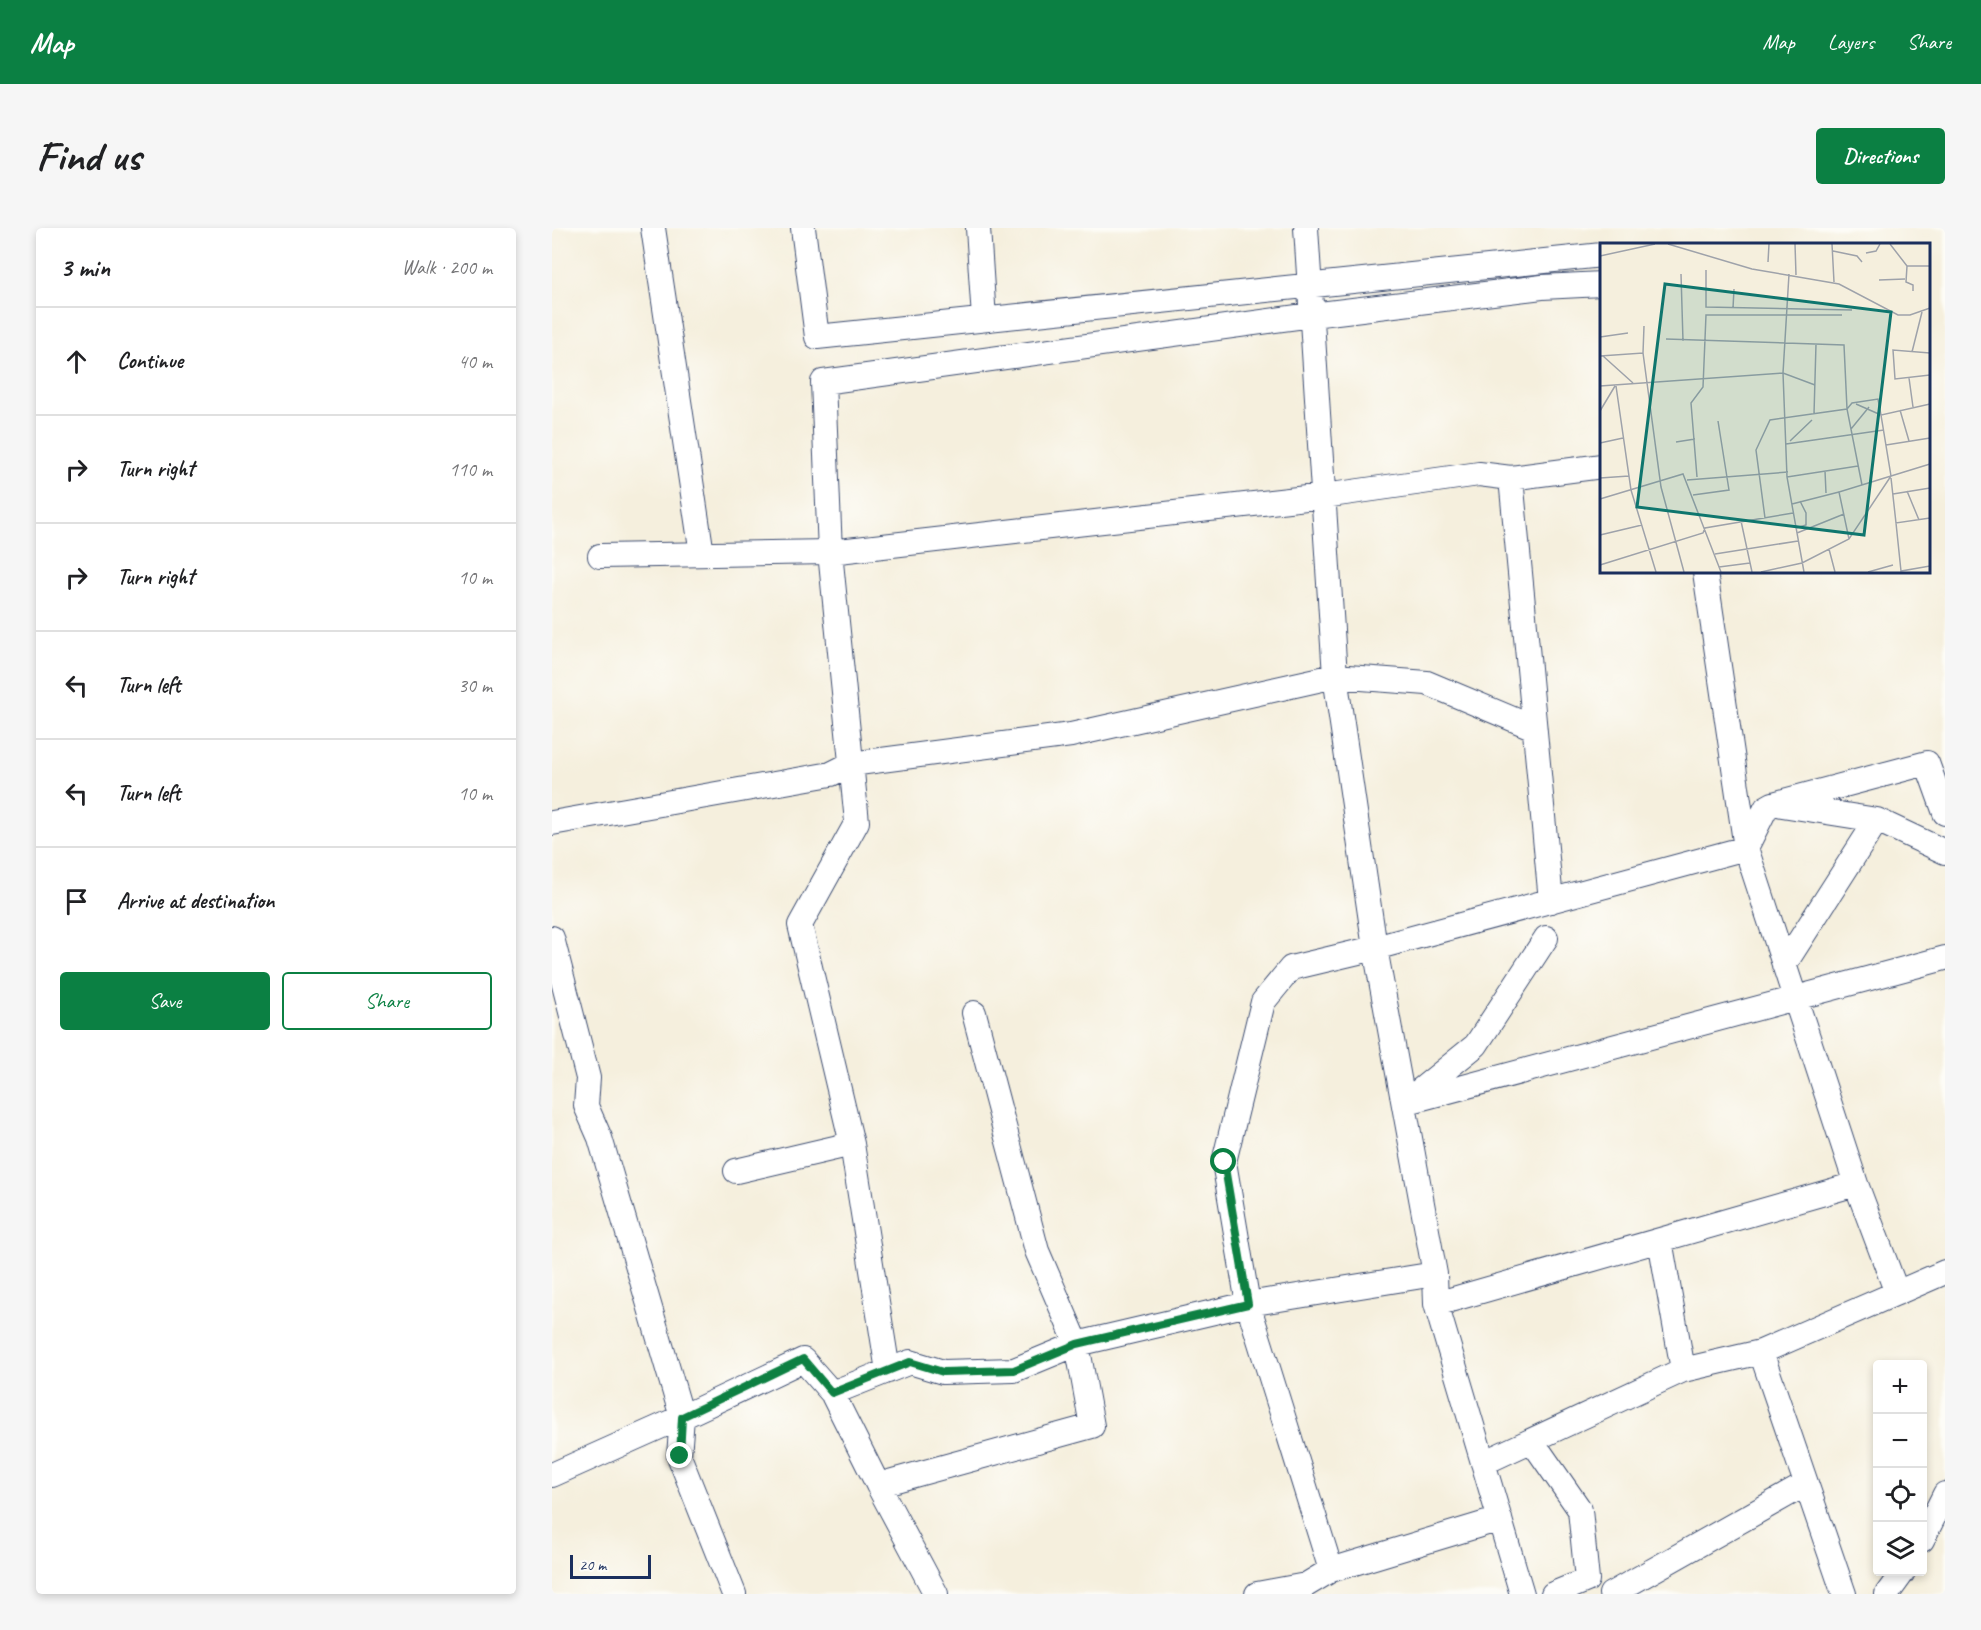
<!DOCTYPE html>
<html lang="en">
<head>
<meta charset="utf-8">
<style>
	body { margin:0; font-family:Caveat,sans-serif; background:#f6f6f6; color:#202124 }
	.controls { position:absolute; right:18px; bottom:18px; display:grid; overflow:hidden; border-radius:6px; box-shadow:0 3px 9px #0003 }
	.controls button { width:54px; height:54px; display:grid; place-items:center; padding:0; border:0; border-bottom:2px solid #e0e0e0; background:#fff; color:#202124; font:30px sans-serif }
	.scale { position:absolute; left:18px; bottom:15px; width:81px; box-sizing:border-box; padding-left:6px; border:3px solid #1b2f5e; border-top:0; font-size:16px; line-height:21px; white-space:nowrap; color:#1b2f5e; -webkit-text-stroke:4px #fdfcf7; paint-order:stroke }
	.stop { position:absolute; width:18px; height:18px; margin:-14px; border:4px solid #0b8043; border-radius:50%; background:#fff }
	.stop.end { background:#0b8043; border-color:#fff; box-shadow:0 2px 6px #0008 }
	.list { margin:0; padding:0; list-style:none }
	h2 { display:flex; justify-content:space-between; align-items:center; height:78px; margin:0; padding:0 24px; font-size:26px }
	h2 small { font-size:20px; font-weight:400; color:#757577 }
	.list li { display:grid; grid-template-columns:39px 1fr auto; gap:18px; align-items:center; box-sizing:border-box; height:108px; padding:0 24px; border-top:2px solid #e0e0e0 }
	.list b { display:block; font-size:22px; white-space:nowrap }
	.list em { font-size:20px; font-style:normal; color:#757577 }
	.actions { display:flex; gap:12px; padding:18px 24px }
	.actions a { flex:1; padding:14px 0; border:2px solid #0b8043; border-radius:6px; text-align:center; font-size:21px; color:#0b8043 }
	.actions .main { background:#0b8043; color:#fff }
	.icon { flex:none; width:33px; height:33px; fill:none; stroke:currentColor; stroke-width:2; stroke-linecap:round; stroke-linejoin:round }
	.map { position:relative; flex:none; width:1393px; height:1366px; overflow:hidden; border-radius:6px }
	header { display:flex; align-items:center; gap:36px; box-sizing:border-box; height:84px; padding:0 30px; background:#0b8043; color:#fff }
	header strong { font-size:28px }
	nav { display:flex; gap:33px; margin-inline-start:auto; font-size:21px }
	.intro { display:flex; align-items:center; justify-content:space-between; box-sizing:border-box; height:144px; padding:0 36px }
	h1 { margin:0; font-size:42px }
	.button { padding:15px 27px; border-radius:6px; background:#0b8043; color:#fff; font-size:21px; font-weight:700 }
	main { display:flex; gap:36px; padding:0 36px }
	aside { flex:1; background:#fff; border-radius:6px; box-shadow:0 3px 9px #0003 }
	.map>svg:first-child { display:block }
</style>
</head>
<body>
<header>
<strong>Map</strong>
<nav><a>Map</a><a>Layers</a><a>Share</a></nav>
</header>
<div class="intro"><h1>Find us</h1><a class="button">Directions</a></div>
<main>
<aside>
<h2>3 min<small>Walk · 200 m</small></h2>
<ul class="list">
<li><svg class="icon" aria-label="ahead" viewBox="0 0 24 24"><path d="M12 20V5M6 11l6-6 6 6"/></svg><div><b>Continue</b></div><em>40 m</em></li>
<li><svg class="icon" aria-label="right" viewBox="0 0 24 24"><path d="M7 20v-9h11M14 6l5 5-5 5"/></svg><div><b>Turn right</b></div><em>110 m</em></li>
<li><svg class="icon" aria-label="right" viewBox="0 0 24 24"><path d="M7 20v-9h11M14 6l5 5-5 5"/></svg><div><b>Turn right</b></div><em>10 m</em></li>
<li><svg class="icon" aria-label="left" viewBox="0 0 24 24"><path d="M17 20v-9H6M10 6l-5 5 5 5"/></svg><div><b>Turn left</b></div><em>30 m</em></li>
<li><svg class="icon" aria-label="left" viewBox="0 0 24 24"><path d="M17 20v-9H6M10 6l-5 5 5 5"/></svg><div><b>Turn left</b></div><em>10 m</em></li>
<li><svg class="icon" aria-label="arrive" viewBox="0 0 24 24"><path d="M6 21V4h12l-3 4 3 4H6"/></svg><div><b>Arrive at destination</b></div></li>
</ul>
<div class="actions"><a class="main">Save</a><a>Share</a></div>
</aside>
<div class="map">
<svg width="1393" height="1366" viewBox="0 0 1393 1366">
	<rect width="100%" height="100%" fill="#fdfcf7"/>
	<filter id="ink" filterUnits="userSpaceOnUse"><feTurbulence type="fractalNoise" baseFrequency=".0167" numOctaves="2"/><feDisplacementMap in="SourceGraphic" scale="12" xChannelSelector="R" yChannelSelector="G"/><feConvolveMatrix kernelMatrix="1 2 1 2 8 2 1 2 1" color-interpolation-filters="sRGB"/></filter>
	<filter id="wash" filterUnits="userSpaceOnUse"><feTurbulence type="fractalNoise" baseFrequency=".008" numOctaves="4" result="noise"/><feDisplacementMap in="SourceGraphic" scale="24" xChannelSelector="R" yChannelSelector="G"/><feGaussianBlur stdDeviation="1.35" result="paint"/><feColorMatrix in="noise" values="0 0 0 0 0 0 0 0 0 0 0 0 0 0 0 0 0 1.4 0 .05"/><feComposite in="paint" operator="in"/></filter>
	<g filter="url(#wash)">
		<rect width="100%" height="100%" fill="#f5efdd"/>
	</g>
	<g filter="url(#ink)">
		<g fill="none" stroke-linecap="round" stroke-linejoin="round">
			<defs>
				<path id="street" d="M101,0L150,326
					M251,0L265,109L1050,27
					M426,0L432,91
					M754,0L783,448L823,720L883,1046L884,1076L970,1366
					M959,250L999,673
					M48,328L278,324L772,268L927,246L959,250L1050,238
					M1153,344L1194,620L1304,956L1345,1065
					M1230,577L1325,592L1393,624
					M0,595L279,546L299,536L519,507L783,448L875,455L982,500
					M0,710L36,850L34,878L48,910L130,1189L127,1228L182,1366
					M1232,737L1325,592
					M861,868L924,817L994,710
					M852,875L1393,730
					M184,943L300,916
					M1108,1012L1131,1142
					M884,1076L1304,956
					M336,1143L300,916L248,697L305,594L278,324L271,154L760,87L990,59L1050,56
					M280,1165L358,1134L391,1144L462,1142L525,1116L696,1076L883,1046
					M980,1213L1028,1282L1035,1352L1001,1366
					M931,1235L1131,1142L1209,1124
					M0,1247L130,1189L251,1132L280,1165L326,1257L384,1366
					M326,1257L540,1198L525,1116L485,1023L422,785
					M1370,1312L1393,1266
					M779,1342L696,1076L672,934L711,774L739,740L823,720L1194,620L1214,580L1221,576L1375,535L1393,585
					M705,1366L754,1357L779,1342L948,1291
					M1059,1366L1254,1256
					M1292,1366L1209,1124L1393,1044
					M1335,1366L1351,1344"/>
			</defs>
			<use href="#street" stroke="#3c4c71" stroke-width="26"/>
			<use href="#street" stroke="#fff" stroke-width="24"/>
		</g>
	</g>
	<g fill="none" stroke-linecap="round" stroke-linejoin="round" filter="url(#ink)">
		<path stroke="#0b8043" stroke-width="8" d="M128,1228L130,1189L251,1131L280,1165L358,1134L391,1144L462,1142L525,1116L696,1076L672,934"/>
	</g>
	<g transform="translate(1048 15)">
		<rect width="330" height="330" fill="#f5efdd"/>
		<path fill="none" stroke="#9ea2aa" stroke-width="1.5" d="M68,1L152,26L239,41L298,72H310L330,65M195,1L196,32M232,1L234,39M290,1L307,23H330M233,8L257,13L262,19M266,10L276,8L280,1M0,13L55,1M168,19L169,1M307,23L306,39L313,42V48M106,27V64L252,67M81,31L83,98M189,31L183,130L187,234L204,329M279,37L305,36M133,65L134,46M0,94L28,90M66,96L244,102L247,166L262,242M312,109L322,69M43,110L44,83M330,110L293,107L295,136L330,132M0,113L43,110L61,244L84,329M3,113L33,140M309,135L313,164M0,143L183,130L215,142M16,143L31,247L56,329M256,161L281,172M330,161L281,172L291,233L330,221M300,167L309,198M0,168L15,143M214,171L216,101M251,186L269,164M190,198L212,177M76,199L95,196M0,200L23,195M186,201L284,187M286,202L330,195M225,228L226,250M97,234L91,160L103,144L106,72H242M187,234L258,223M0,235L29,233M291,235L296,280L330,275M87,237L188,229M307,248L319,277M293,251L330,245M93,252L129,247L118,178M0,256L83,231L121,329M192,261L239,249M165,275L156,207L170,177L247,166L252,160L278,156L281,172M141,278L152,329M296,280L301,328L330,323M196,285L206,282V270L200,258M197,290L244,271M0,292L42,282M249,296L239,249L291,233M229,306L235,329M115,311L198,298M0,322L103,290L105,285L193,270M119,324L150,320M161,329L202,320L249,296L291,233M268,329L293,322"/>
		<path fill="#0f766e" fill-opacity="0.15" stroke="#0f766e" stroke-width="3" d="M65,41L291,69L264,292L37,264Z"/>
		<rect width="330" height="330" fill="none" stroke="#1b2f5e" stroke-width="3"/>
	</g>
</svg>
<div class="controls">
<button>+</button>
<button>−</button>
<button><svg class="icon" aria-label="locate" viewBox="0 0 24 24"><circle cx="12" cy="12" r="6"/><path d="M12 2v4M12 18v4M2 12h4M18 12h4"/></svg></button>
<button><svg class="icon" aria-label="layers" viewBox="0 0 24 24"><path d="M12 4l9 5-9 5-9-5zM3 14l9 5 9-5"/></svg></button>
</div>
<div class="scale">20 m</div>
<div class="stop" style="left:672px;top:934px"></div>
<div class="stop end" style="left:128px;top:1228px"></div>
</div>
</main>
</body>
</html>
